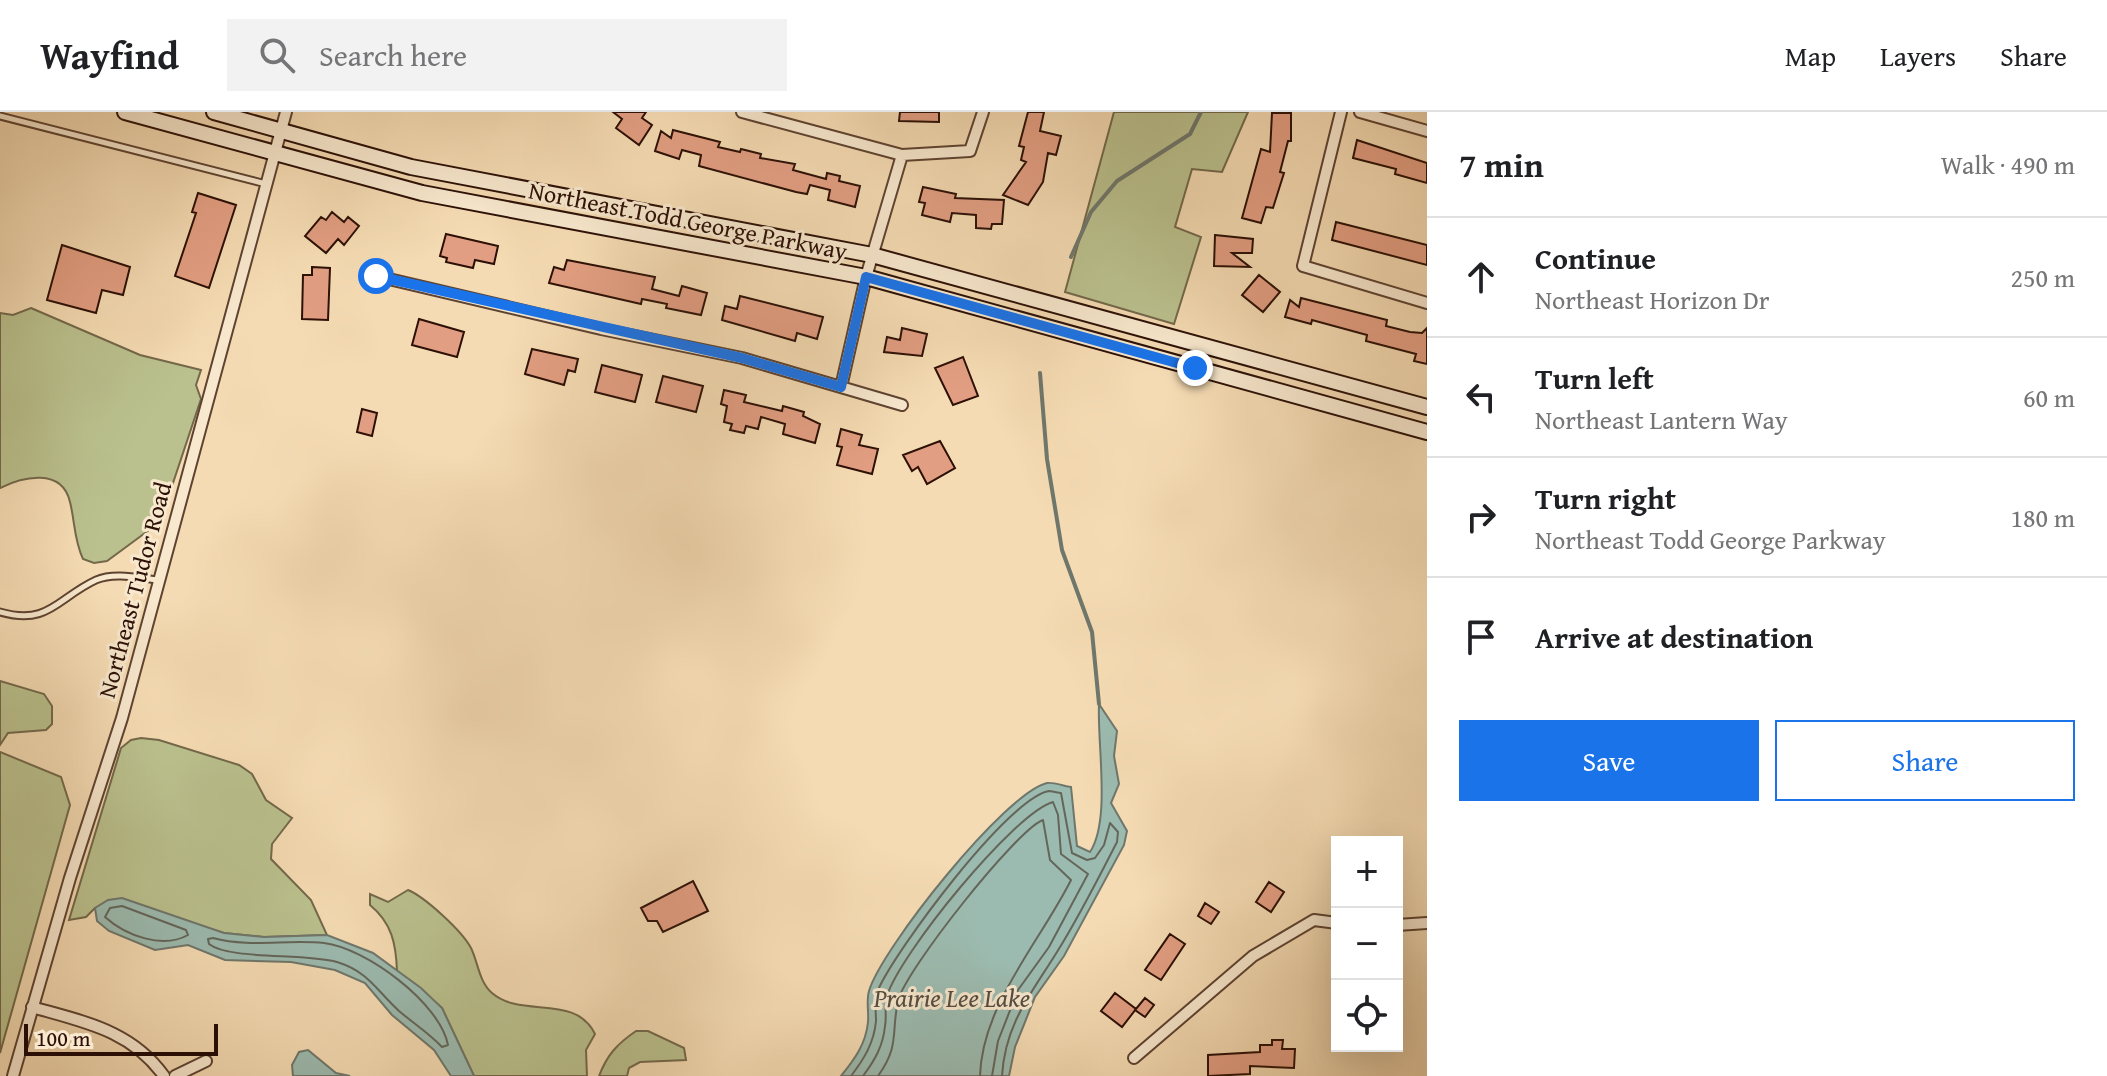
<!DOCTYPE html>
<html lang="en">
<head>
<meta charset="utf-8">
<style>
	body { margin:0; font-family:"Gentium Book Plus",serif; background:#f2f2f2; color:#202124 }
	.controls { position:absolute; right:24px; bottom:24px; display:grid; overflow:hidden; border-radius:0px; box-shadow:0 8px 32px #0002 }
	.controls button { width:72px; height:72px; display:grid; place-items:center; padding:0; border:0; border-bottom:2px solid #e0e0e0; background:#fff; color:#202124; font:40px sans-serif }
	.scale { position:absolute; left:24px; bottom:20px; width:194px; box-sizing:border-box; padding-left:8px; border:4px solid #2c1006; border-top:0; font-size:22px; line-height:28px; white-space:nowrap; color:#2c1006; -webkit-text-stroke:6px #f8e8ce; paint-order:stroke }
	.stop { position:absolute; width:24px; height:24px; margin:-18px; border:6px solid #1a73e8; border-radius:50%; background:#fff }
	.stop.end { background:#1a73e8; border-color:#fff; box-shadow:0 2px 8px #0008 }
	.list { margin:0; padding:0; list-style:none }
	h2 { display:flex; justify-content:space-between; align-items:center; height:104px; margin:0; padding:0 32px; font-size:34px }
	h2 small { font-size:26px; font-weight:400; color:#757577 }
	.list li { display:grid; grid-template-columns:52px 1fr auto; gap:24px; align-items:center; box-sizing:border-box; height:120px; padding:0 32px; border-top:2px solid #e0e0e0 }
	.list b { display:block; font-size:30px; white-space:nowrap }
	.list p { margin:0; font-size:26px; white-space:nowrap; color:#757577 }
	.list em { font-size:26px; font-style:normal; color:#757577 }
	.actions { display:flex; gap:16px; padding:24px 32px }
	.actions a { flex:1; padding:18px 0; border:2px solid #1a73e8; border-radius:0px; text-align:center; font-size:28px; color:#1a73e8 }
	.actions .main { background:#1a73e8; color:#fff }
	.icon { flex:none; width:44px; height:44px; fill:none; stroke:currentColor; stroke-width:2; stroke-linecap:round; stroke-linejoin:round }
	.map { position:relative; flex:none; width:1427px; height:964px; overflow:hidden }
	header { display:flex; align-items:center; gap:48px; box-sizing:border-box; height:112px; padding:0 40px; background:#fff; border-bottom:2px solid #e0e0e0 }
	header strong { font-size:38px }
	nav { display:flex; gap:44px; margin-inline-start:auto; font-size:28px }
	.search { width:560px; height:72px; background:#f2f2f2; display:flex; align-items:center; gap:20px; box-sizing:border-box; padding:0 28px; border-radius:0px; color:#757577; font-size:30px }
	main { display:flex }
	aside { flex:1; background:#fff }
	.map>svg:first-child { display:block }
</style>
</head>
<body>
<header>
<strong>Wayfind</strong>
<div class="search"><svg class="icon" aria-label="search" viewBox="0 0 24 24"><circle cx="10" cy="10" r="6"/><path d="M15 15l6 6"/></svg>Search here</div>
<nav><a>Map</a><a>Layers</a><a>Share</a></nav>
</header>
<main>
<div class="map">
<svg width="1427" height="964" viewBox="0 0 1427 964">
	<rect width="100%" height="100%" fill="#f5dbb3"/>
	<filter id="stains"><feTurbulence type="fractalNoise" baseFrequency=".0025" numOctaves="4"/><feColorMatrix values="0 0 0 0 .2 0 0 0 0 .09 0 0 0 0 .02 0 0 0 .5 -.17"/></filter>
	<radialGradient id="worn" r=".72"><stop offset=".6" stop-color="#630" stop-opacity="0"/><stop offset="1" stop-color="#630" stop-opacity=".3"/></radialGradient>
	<path fill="#bac18e" stroke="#73684a" stroke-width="2" d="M1114,0H1248L1222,60L1192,57L1175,115L1201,125L1174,212L1065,180Z
		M31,196L140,243L201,258L196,273L201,287L160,410L107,449L94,451L83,447C74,428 75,410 70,390C62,355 22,365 0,376V201L13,203Z
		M0,569L44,582L52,594V612L46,618L8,621L0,633Z
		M141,626L159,628L239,653L252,662L266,688L292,706L272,732L271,747L311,788L327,823L264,825L224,821L181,808L95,796L86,805L69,808L121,636L131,628Z
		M0,640L61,665L70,693L0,941Z
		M408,778C425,785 462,819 471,836C478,850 479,870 492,881C522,907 575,881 595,922L586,938L587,964H474L442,896L397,859C396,832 392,811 370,793V782L388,790Z
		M636,919H648L684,936L686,948L640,950L629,956L627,964H599C607,943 617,932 636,919Z"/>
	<path fill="#9cbbb0" stroke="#6f776c" stroke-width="2" d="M1099,592L1117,619L1114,644L1119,672L1111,691L1127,719L1124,733L1064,844L1035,885L1015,935L1009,964H841C854,948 866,932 868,910C869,900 866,889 869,879C881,837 1005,681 1047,671C1053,670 1064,674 1071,675L1077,734L1090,740C1111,708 1097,632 1099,592Z
		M122,786L224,821L264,825L327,823L373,841L421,876L442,896L474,964H451L434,938L392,903L365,871L335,858L291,850L225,848L188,833L155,838L109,819L97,809L95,796L108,788Z
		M308,938L336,961L350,964H293L292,953L299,940Z"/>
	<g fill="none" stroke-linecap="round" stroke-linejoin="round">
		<path stroke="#64665b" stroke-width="2" d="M122,794L186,818L188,823C163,837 126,824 105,805L110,796Z
			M213,826C250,836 287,827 324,831C366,836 440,891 448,933L442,935C429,921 413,911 399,899C376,878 369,860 337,850C305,841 229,848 209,832L208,827Z
			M851,964C864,947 874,931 876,909C876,899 874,888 878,878C895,839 1008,686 1049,679C1050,679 1060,681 1061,681L1072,741L1087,748L1095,746L1104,733L1110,711L1118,720L1117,730C1098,767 1079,805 1057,840C1031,882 1005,912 1002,964
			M863,964C875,948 883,934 885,914C887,904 884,893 887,884C899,843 1014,701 1053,690L1058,703L1061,742L1088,762L1049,835L1018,878L998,929L992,964
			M878,964C900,934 891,920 898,889C904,860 1017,717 1043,708L1050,748L1071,768C1040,830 982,893 980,964"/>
		<path stroke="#6f776c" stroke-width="4" d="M1071,145L1091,100L1117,69L1190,22L1201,0
			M1040,261L1047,347L1062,438L1092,520L1099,592"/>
	</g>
	<path fill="#e29e82" stroke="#2c1006" stroke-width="2" d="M613,0H646L642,6L652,13L639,33L616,16L622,7Z
		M900,0H939V10L899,9Z
		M1028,0H1044L1040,19L1061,24L1056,43L1048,41L1043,70L1028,93L1003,83L1026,50L1021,48L1024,35L1019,34Z
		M1272,1H1291V29H1288L1280,60L1284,61L1273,96L1266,95L1261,111L1242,106L1261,37L1270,40Z
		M673,18L720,30L718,35L740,40L741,37L761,42L760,46L795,52L793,58L826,67L827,61L840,64L839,69L860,74L855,95L828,88L830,78L810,73L807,82L796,80L699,54L701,43L682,38L679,47L655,39L661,19L671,26Z
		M1357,28L1427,51V71L1395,62L1396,57L1353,46Z
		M923,75L956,82L955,86L1004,88L1002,112H992L991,117L976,116V103L952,101L950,110L922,103L925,91L919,90Z
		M198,81L236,93L209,176L175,164L196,101L192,100Z
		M332,100L344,110L348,105L359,114L344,133L338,127L326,141L305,124L321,105L326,108Z
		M1336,110L1427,133V153L1332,128Z
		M446,122L498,134L494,152L475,148L473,156L446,150L447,146L440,144Z
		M1215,123L1253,127L1252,141H1232L1250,155L1214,154Z
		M62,133L130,155L123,183L102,178L96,201L47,188Z
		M567,148L655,165L652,177L679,184L682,174L707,181L701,203L666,196L667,192L642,187L641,192L549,171L554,155L564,158Z
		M312,155L330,156L328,208L302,207L303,163H312Z
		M1259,163L1280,180L1263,200L1242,183Z
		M740,184L823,205L817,227L797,221L795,229L722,208L725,194L737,197Z
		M1301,186L1387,208L1386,214L1410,220L1422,221L1427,216V252L1414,249L1416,242L1366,229L1367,223L1312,208L1311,212L1285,205L1290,188L1299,195Z
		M419,207L464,220L457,245L412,233Z
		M902,216L927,222L922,244L884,240L887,225L900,228Z
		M532,237L578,247L575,260L568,258L564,273L525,262Z
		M963,245L978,284L953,293L935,256Z
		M602,253L642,263L635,290L595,280Z
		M663,264L703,274L696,300L656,290Z
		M724,278L746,283L744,290L782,299L783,294L804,300L803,304L820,312L815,331L783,322L785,312L761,305L758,317L746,314L744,321L730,318L732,312L724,310L727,294L721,292Z
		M362,297L377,301L372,324L357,320Z
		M841,317L862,323L859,333L878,337L872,362L837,353L842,335L837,334Z
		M940,329L955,356L927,372L918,355L912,359L903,343Z
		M693,769L708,799L663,820L657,809H648L641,796Z
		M1269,770L1284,780L1271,800L1256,790Z
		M1205,791L1219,800L1211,812L1198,804Z
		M1170,822L1185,832L1161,868L1145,858Z
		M1115,881L1136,897L1122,915L1101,899Z
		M1145,886L1154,893L1145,905L1135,898Z
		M1272,928H1283L1282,937H1295L1294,956L1250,954V962L1208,964V943L1260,940V933H1272Z"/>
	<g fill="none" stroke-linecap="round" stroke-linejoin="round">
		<defs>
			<path id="lane" d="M0,4L266,72
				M0,500C49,514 57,486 96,468C114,460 139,466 158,468"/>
			<path id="street" d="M742,0L902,43L970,39L983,0
				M1341,0L1303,154L1427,191
				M1360,0L1427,19
				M376,164L601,217L742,246L902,293
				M841,275L866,165L902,43
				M1397,813L1427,811
				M32,895C84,910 131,918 164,964
				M1134,946L1253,844L1314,808L1337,811
				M13,964L70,766L122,606L286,0
				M175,964L206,949"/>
			<path id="secondary" d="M125,0L422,81L866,165L1427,320
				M214,0L411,55L872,143L1427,295"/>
		</defs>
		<use href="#lane" stroke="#5e4331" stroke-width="9"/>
		<use href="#street" stroke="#5e4331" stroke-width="14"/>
		<use href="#secondary" stroke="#2c1006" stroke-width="18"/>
		<use href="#lane" stroke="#f8e8ce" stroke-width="5"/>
		<use href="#street" stroke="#f8e8ce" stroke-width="10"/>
		<use href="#secondary" stroke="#f8e8ce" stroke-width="14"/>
	</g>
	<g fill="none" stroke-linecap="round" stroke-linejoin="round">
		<path stroke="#1a73e8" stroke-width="10" d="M376,164L742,246L841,275L866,165L1195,256"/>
	</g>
	<g text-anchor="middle" stroke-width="6" stroke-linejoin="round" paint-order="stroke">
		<g font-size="24" fill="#2c1006" stroke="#f8e8ce">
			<text transform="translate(688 109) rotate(11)" y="8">Northeast Todd George Parkway</text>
			<text transform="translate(135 478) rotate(-75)" y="8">Northeast Tudor Road</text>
		</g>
		<g font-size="26" font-style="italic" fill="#534c42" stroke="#f8e8ce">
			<text x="952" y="895">Prairie Lee Lake</text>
		</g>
	</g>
	<rect width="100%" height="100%" filter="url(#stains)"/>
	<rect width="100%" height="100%" fill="url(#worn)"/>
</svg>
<div class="controls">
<button>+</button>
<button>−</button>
<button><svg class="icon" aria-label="locate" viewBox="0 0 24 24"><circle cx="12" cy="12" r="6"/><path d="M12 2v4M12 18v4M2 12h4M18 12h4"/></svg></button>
</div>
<div class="scale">100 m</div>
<div class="stop" style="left:376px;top:164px"></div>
<div class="stop end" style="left:1195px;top:256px"></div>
</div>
<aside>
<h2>7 min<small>Walk · 490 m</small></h2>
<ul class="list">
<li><svg class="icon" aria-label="ahead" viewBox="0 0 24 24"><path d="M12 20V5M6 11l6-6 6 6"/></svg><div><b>Continue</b><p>Northeast Horizon Dr</p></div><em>250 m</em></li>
<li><svg class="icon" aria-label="left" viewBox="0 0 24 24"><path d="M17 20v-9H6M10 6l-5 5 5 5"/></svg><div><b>Turn left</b><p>Northeast Lantern Way</p></div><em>60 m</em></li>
<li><svg class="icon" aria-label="right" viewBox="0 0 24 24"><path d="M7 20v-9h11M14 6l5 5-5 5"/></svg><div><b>Turn right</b><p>Northeast Todd George Parkway</p></div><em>180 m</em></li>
<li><svg class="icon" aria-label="arrive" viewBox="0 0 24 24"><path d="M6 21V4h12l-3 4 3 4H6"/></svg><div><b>Arrive at destination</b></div></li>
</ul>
<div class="actions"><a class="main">Save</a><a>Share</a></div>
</aside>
</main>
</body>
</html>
